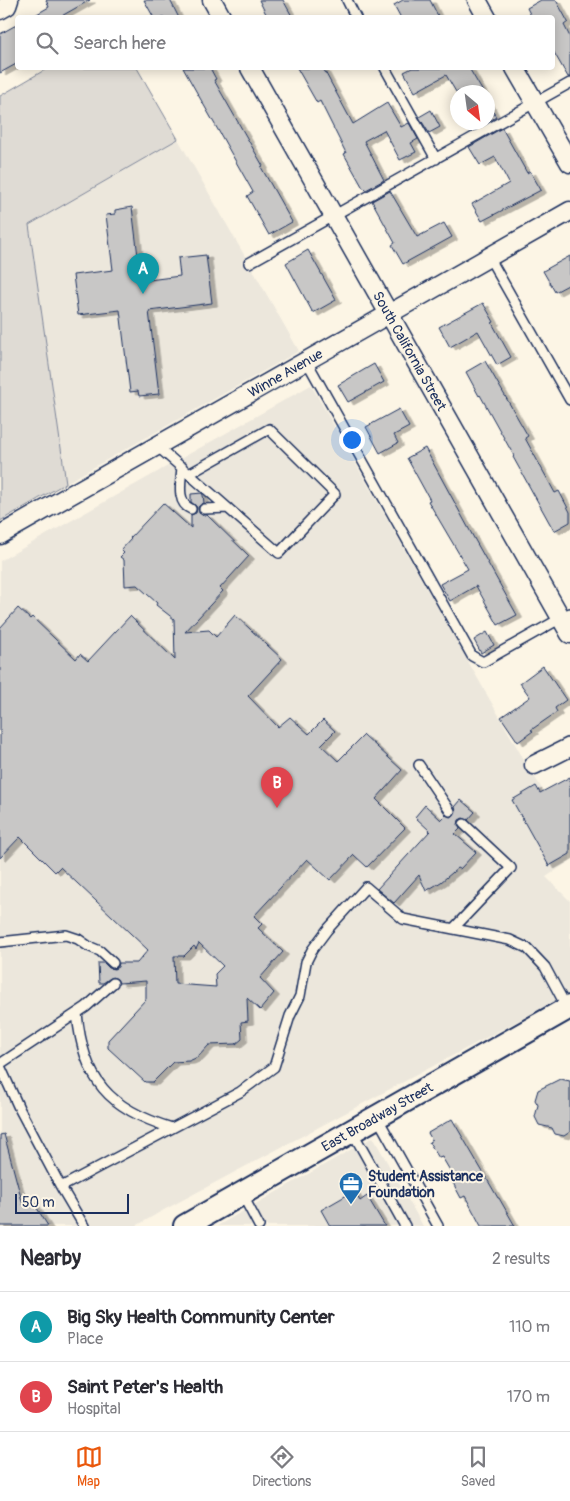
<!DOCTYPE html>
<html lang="en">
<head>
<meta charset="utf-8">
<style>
	body { margin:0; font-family:Pangolin,sans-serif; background:#f2f2f3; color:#2b2b33 }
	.compass { position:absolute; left:450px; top:85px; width:45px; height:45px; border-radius:50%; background:#fff; box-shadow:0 2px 12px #0003; rotate:151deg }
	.scale { position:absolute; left:15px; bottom:12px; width:114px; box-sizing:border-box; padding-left:5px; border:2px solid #1b2f5e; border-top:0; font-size:14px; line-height:18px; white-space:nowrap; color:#1b2f5e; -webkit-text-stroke:4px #fcf5e5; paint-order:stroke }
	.you { position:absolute; left:351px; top:439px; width:18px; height:18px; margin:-12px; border:4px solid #fff; border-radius:50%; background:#1a73e8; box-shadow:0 0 0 8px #1a73e833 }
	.badge { display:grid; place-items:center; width:32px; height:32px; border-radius:50%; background:#ea580c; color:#fff; font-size:16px; font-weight:700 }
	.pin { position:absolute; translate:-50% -41px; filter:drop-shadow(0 1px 2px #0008) }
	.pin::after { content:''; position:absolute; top:26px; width:18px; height:15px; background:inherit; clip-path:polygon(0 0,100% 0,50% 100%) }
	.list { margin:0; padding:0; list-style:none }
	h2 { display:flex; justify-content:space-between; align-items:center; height:65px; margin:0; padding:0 20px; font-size:21px }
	h2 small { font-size:16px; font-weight:400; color:#7c7c81 }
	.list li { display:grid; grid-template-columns:32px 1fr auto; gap:15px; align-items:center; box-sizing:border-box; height:70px; padding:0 20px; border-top:1px solid #e1e1e2 }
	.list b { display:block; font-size:19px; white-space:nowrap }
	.list p { margin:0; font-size:16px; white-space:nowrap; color:#7c7c81 }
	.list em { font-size:16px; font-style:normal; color:#7c7c81 }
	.icon { flex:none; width:28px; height:28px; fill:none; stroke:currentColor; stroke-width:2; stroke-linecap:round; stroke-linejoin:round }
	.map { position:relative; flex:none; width:570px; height:1226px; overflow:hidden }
	.search { position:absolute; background:#fff; box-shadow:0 2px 12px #0003; left:15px; right:15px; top:15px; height:55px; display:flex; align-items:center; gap:12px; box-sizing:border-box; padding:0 18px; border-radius:5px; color:#7c7c81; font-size:19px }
	.sheet { height:205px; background:#fff }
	nav { display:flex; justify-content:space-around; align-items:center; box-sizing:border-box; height:70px; border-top:1px solid #e1e1e2; background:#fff; font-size:14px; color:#7c7c81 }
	nav a { display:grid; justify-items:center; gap:2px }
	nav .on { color:#ea580c }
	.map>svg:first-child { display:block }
</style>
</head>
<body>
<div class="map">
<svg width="570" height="1226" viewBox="0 0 570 1226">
	<defs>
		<filter id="shadow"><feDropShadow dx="5.5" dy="3" stdDeviation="0" flood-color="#0004"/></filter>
	</defs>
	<rect width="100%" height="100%" fill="#fcf5e5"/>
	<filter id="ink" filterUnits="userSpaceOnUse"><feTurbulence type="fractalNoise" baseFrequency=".02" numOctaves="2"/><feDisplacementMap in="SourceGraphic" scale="10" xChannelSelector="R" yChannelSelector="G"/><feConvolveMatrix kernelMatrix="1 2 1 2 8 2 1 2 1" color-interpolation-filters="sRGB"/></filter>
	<g filter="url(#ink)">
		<path fill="#ece7dc" d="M178,139L299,351L66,483L29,225Z
			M311,385L523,758L536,779L570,837V861L546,877L570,901V993L162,1211L136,1226H0V561Z
			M373,1137L423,1226H217Z"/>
		<path fill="#dfdbd4" stroke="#7d8599" d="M48,68H137L178,139L29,225L66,483L0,521V96Z"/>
		<path fill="#c8c7c6" stroke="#1b2f5e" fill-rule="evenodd" filter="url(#shadow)" d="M46,0H90L58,18H30L49,7Z
			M144,0H170L179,18H154Z
			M259,0H283L293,18H268Z
			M403,0H430L439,18H401L394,5Z
			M541,0H556L568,22L564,25L570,37V77H568L552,49V18H532L527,8Z
			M18,24V63L0,73V34Z
			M183,68H210L216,79L214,80L263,166L261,167L292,222L269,235L247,196L253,192Z
			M297,68H323L353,124L387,103L401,127L409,123L418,139L411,143L416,152L400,160L384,130L364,141L384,180L366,190L364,188H363L344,154L346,153L320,101L317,103Z
			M412,68H469L483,92H456L446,75L415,92L404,72Z
			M488,102L496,117L488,122Z
			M431,110L440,127L429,133L419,117Z
			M502,128L527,173L530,171L541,190L482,221L472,204L509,183L495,157L480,165L469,147Z
			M390,191L417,237L444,223L452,237L403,264L392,245L395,243L372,201Z
			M132,207L141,281L180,276L178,258L206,255L212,303L149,311L159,394L139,396L138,391L130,392L120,310L78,315L73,275L113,270L106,215L115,214V210Z
			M308,250L336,300L313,313L286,263Z
			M570,256V284L555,292L543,271Z
			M483,303L494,322L492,323L511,357L497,365L478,331L450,347L439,327Z
			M485,361L528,436L525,438L555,493L559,491L570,512V522L554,531L513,457L514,456L480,395L479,396L466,372Z
			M374,364L384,382L348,402L338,385Z
			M399,409L409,427L394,435L398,443L380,453L366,427Z
			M425,448L475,540L517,615L498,625L476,586L450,601L440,584L468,569L428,501L430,500L407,458Z
			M202,493L203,495L204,503L198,507L199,513L202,515H207L249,556L220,588L223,591L185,632L209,630L216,637L235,615L282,659L248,696L278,727L290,717L309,734L323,720L335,731L321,745L338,761L364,735L402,770L376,799L405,828L367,867L354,855L330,880L307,859L254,916L262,924L258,928L283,952L260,978L274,993L260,1010L247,998L248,1021L241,1022L242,1039L236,1044L209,1045L198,1057L189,1061L173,1062L153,1082H145L108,1048V1040L146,999V981L119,983L117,979L112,977L103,983H99L98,963H104L109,968L114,969L118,967L119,963H137L148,950L60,867L55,872L20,837L0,858V628L18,608L30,619L32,617L76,659L80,654L88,661L130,616L175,660L174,619L156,605L157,603L137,585L125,586L124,560L120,557L124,553L121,550L131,539L130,538L163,503L191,528V515L196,513L197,509L196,506L191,502V494ZM199,943L223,966L215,974L216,987L175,984L174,956H184L194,946L196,949Z
			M487,632L494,645L481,653L474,640Z
			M543,666L566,700L555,708L557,712L531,730L533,731L518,742L501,717L530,697L520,683Z
			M570,777V854L549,866L512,800L536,786L540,793Z
			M461,800L475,812L468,820L463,818L459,820L458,825L460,829L455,834L476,852L460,869L458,868L441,882L426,891L419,875L394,903L377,889L430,831L415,817L425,805L441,820L446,815L450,817L453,816L456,811L455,807Z
			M560,1079L570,1081V1132L564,1136L555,1134L552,1128L539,1125L535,1117L538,1105L535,1100L538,1090Z
			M452,1119L498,1198H499L515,1226H481L465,1196L461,1198L452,1181L455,1179L442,1157L439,1158L429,1142L432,1140L428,1133Z
			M4,1134L23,1205L32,1200L48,1226H0V1135Z
			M354,1191L360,1201L367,1196L385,1226H330L321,1210Z"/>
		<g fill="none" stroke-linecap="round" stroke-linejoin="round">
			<defs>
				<path id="service" d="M347,0L356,18
					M385,68L436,159
					M489,257L570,400
					M249,263L570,83
					M306,360L472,656L483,662L570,613
					M157,446L189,474L279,553L335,494L269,429L189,474
					M182,467C181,481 176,503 191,509
					M204,509L228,508
					M419,765L450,811
					M453,929L511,868L464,824
					M0,942L66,935L78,939L88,946L100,951L113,963
					M77,1013C83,1080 109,1109 172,1128
					M0,1064L86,1007L113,983
					M0,1066L19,1108L61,1187L240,1092L274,1067L290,1016L300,996L306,962L312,950L327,930L366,887L403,919L510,940L527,948L545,967L567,1008
					M377,1117L438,1226
					M352,1131L405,1226
					M61,1187L84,1226
					M242,1194L259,1226"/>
				<g id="minor">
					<path d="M212,0L222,18"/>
					<path d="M477,0L487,18"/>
					<path d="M0,10L7,6L9,0"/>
					<path id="s1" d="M250,68L570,634"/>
					<path d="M515,68L570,163"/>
					<path id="s2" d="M0,535L570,211"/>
					<path d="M534,765L570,747"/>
				</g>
				<g id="tertiary">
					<path id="s3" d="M185,1226L570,1007"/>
				</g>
			</defs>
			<use href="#service" stroke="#1b2f5e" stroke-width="12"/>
			<use href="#minor" stroke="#1b2f5e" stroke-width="21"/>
			<use href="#tertiary" stroke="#1b2f5e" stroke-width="26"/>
			<use href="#service" stroke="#fcf5e5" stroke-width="9"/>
			<use href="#minor" stroke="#fcf5e5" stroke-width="18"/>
			<use href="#tertiary" stroke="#fcf5e5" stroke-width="22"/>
		</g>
	</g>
	<defs>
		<symbol id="office-pin" viewBox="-11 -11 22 30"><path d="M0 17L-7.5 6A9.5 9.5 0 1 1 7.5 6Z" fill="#1f6fb2" stroke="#fcf5e5"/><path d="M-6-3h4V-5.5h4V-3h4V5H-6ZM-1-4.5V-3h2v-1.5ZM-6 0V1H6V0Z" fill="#fff"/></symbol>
	</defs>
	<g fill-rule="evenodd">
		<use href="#office-pin" x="337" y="1170" width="28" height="38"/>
	</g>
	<g text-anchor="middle" stroke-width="4" stroke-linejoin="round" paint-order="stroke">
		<g font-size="14" fill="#1b2f5e" stroke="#fcf5e5">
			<text dy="5" stroke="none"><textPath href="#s1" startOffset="325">South California Street</textPath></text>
			<text dy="5" stroke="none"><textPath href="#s2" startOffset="328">Winne Avenue</textPath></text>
			<text dy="5" stroke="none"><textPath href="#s3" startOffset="221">East Broadway Street</textPath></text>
		</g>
		<g font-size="14" font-weight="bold" fill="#1b2f5e" stroke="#fcf5e5" text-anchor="start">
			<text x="368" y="1181">Student Assistance<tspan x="368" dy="16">Foundation</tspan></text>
		</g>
	</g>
</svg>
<svg class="compass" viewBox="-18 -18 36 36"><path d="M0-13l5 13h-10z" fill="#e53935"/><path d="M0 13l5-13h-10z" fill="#7c7c81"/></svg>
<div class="scale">50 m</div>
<div class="you"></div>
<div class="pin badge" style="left:143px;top:294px;background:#0f9aa8">A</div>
<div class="pin badge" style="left:277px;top:808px;background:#e0444e">B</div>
<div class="search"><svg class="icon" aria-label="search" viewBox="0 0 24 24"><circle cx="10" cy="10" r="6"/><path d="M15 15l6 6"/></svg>Search here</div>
</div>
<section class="sheet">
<h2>Nearby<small>2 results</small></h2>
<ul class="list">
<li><span class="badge" style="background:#0f9aa8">A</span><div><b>Big Sky Health Community Center</b><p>Place</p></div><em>110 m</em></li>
<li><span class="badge" style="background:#e0444e">B</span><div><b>Saint Peter's Health</b><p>Hospital</p></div><em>170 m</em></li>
</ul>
</section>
<nav>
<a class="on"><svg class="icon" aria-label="map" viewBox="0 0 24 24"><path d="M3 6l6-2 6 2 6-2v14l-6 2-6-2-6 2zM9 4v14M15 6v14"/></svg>Map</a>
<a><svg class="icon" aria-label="directions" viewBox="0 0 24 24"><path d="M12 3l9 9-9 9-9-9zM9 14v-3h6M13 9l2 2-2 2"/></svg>Directions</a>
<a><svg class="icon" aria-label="saved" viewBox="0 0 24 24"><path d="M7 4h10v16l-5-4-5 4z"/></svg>Saved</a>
</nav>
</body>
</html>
